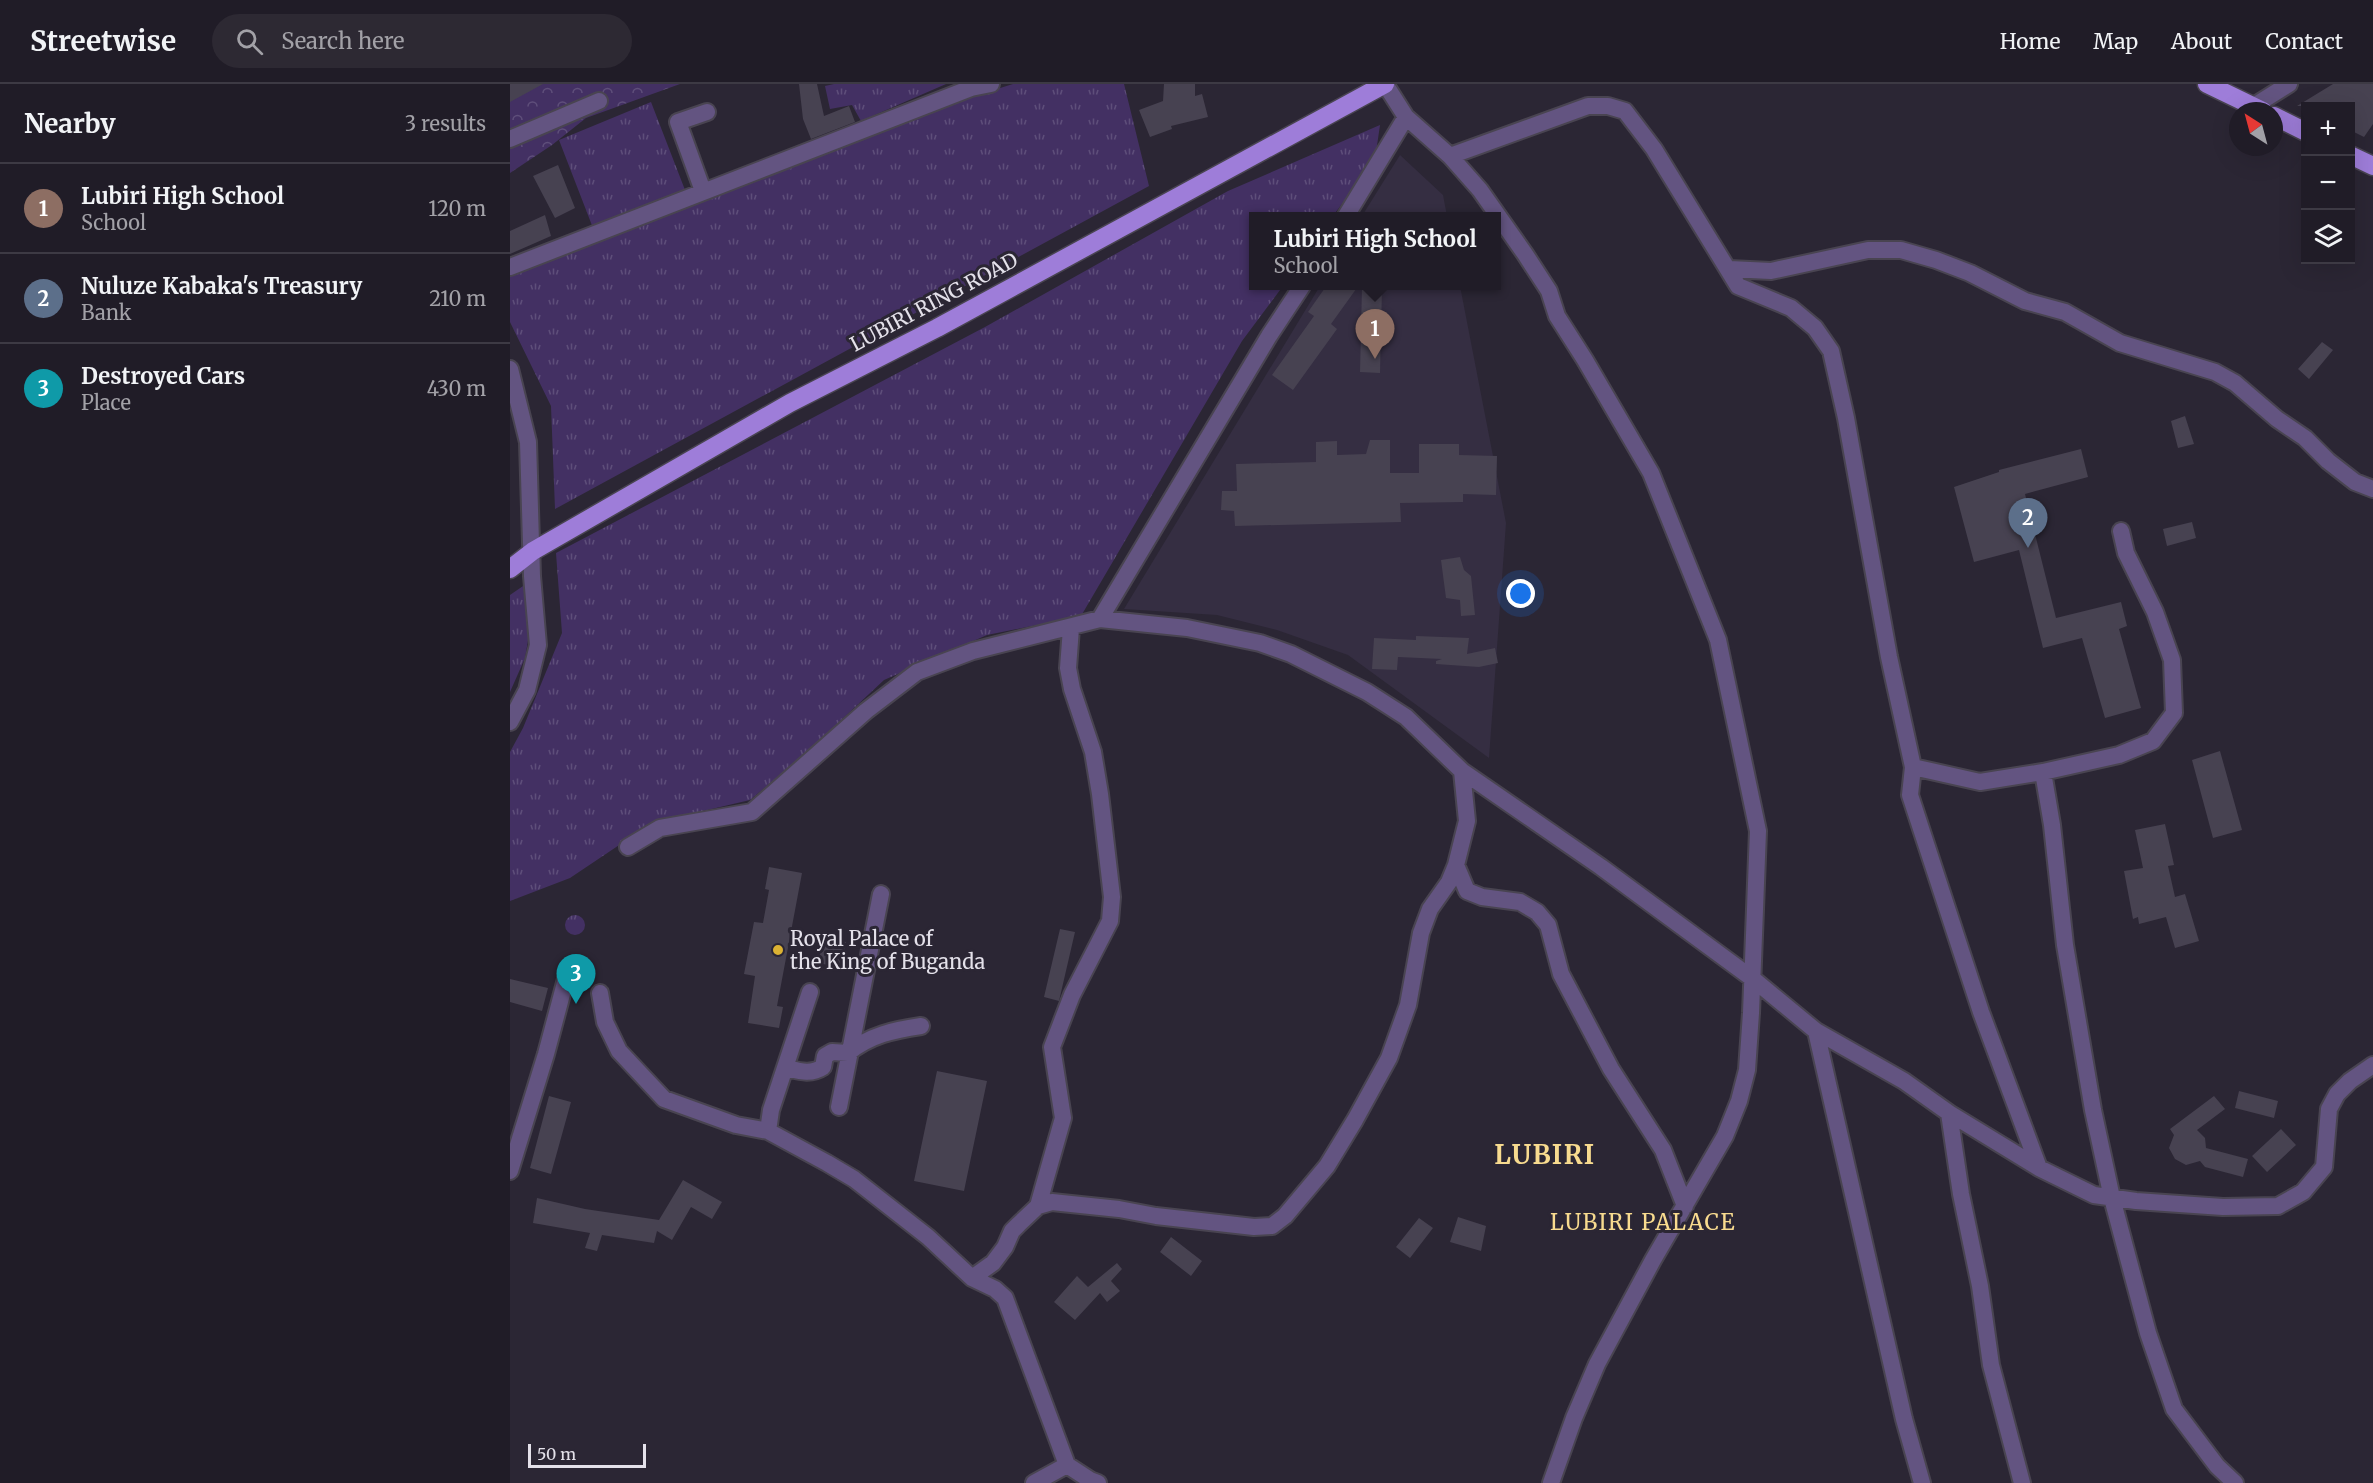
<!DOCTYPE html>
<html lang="en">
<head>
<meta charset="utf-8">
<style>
	body { margin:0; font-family:Merriweather,serif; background:#2d2933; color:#f1f3f6 }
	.controls { position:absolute; right:18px; top:18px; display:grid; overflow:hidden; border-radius:0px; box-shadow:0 6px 24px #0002 }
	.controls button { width:54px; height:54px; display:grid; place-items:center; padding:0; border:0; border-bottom:2px solid #3d3a44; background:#201c27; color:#f1f3f6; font:30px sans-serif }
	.compass { position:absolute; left:1719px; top:18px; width:54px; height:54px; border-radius:50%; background:#201c27; box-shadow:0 6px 24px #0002; rotate:324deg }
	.scale { position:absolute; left:18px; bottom:15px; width:118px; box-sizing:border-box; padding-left:6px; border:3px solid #e4e1ea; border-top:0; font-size:16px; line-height:21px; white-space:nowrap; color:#e4e1ea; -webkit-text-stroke:4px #2b2634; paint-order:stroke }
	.you { position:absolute; left:1011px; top:510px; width:21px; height:21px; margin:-15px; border:4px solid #fff; border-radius:50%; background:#1a73e8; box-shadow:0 0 0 9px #1a73e833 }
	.badge { display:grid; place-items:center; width:39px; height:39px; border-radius:50%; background:#8c9099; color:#fff; font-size:20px; font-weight:700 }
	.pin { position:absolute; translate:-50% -50px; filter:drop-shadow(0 2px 3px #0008) }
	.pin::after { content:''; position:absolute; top:32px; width:21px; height:18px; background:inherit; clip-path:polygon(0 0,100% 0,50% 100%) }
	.popup { position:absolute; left:739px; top:128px; width:252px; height:78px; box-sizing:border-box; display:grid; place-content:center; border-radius:0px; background:#201c27; filter:drop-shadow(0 2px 4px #0005); font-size:20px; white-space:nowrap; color:#a2a1a7 }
	.popup b { font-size:22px; color:#f1f3f6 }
	.popup::after { content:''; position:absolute; left:50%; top:100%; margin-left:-12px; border:12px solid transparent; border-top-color:#201c27 }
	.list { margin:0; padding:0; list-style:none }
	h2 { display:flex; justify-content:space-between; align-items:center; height:78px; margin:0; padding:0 24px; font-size:26px }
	h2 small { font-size:20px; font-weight:400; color:#a2a1a7 }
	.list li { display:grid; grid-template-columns:39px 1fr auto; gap:18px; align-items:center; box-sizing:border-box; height:90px; padding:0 24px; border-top:2px solid #3d3a44 }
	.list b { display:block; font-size:22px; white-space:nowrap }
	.list p { margin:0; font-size:20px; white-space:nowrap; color:#a2a1a7 }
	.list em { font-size:20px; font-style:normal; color:#a2a1a7 }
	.icon { flex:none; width:33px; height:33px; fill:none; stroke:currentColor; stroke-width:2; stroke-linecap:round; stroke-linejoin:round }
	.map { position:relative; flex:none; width:1863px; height:1399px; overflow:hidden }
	header { display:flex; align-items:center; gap:36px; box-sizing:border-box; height:84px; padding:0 30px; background:#201c27; border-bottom:2px solid #3d3a44 }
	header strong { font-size:28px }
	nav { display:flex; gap:33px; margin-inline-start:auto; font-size:21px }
	.search { width:420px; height:54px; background:#2d2933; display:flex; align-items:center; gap:15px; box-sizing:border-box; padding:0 21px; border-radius:33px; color:#a2a1a7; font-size:22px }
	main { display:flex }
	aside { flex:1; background:#201c27 }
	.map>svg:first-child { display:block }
</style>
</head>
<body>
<header>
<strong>Streetwise</strong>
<div class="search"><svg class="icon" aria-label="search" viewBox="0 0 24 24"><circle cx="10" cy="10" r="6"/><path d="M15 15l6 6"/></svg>Search here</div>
<nav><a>Home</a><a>Map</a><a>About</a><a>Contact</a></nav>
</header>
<main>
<aside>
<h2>Nearby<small>3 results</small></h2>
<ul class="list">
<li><span class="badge" style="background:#8d6e63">1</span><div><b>Lubiri High School</b><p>School</p></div><em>120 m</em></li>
<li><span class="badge" style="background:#5c6f8a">2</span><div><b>Nuluze Kabaka's Treasury</b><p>Bank</p></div><em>210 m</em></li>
<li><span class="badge" style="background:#0f9aa8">3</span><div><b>Destroyed Cars</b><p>Place</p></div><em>430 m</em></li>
</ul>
</aside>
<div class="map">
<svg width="1863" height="1399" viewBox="0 0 1863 1399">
	<defs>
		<pattern id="grass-tufts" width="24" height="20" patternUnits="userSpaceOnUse" patternTransform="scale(1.5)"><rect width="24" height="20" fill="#433063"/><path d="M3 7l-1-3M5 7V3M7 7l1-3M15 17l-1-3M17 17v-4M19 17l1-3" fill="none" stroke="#5e4e7a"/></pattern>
		<pattern id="forest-crowns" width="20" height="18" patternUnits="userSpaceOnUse" patternTransform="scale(1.5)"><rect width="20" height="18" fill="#433063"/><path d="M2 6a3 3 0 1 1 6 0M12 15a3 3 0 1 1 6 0" fill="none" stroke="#5e4e7a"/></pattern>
	</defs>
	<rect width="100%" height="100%" fill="#2b2634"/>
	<path fill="#352e42" d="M890,71L933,111L937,132H852Z
		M810,202H950L996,439L979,674L838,571L767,546L707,531L614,525Z"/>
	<path fill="url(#grass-tufts)" d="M324,0H436L351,37L342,21L320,25L315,2Z
		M503,0H614L639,102L45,425L41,322L0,238V188L350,48Z
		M141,18L175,106L83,144L49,56Z
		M870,41L865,75L823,132H744V202H773L732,257L571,532L477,551L374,596L297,668L240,716L142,739L60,794L0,817V668L13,644L52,549L46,469L475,243L718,107Z
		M16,500L21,539L15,574L0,608V511Z
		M55 841a10 10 0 1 1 20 0a10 10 0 1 1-20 0Z"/>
	<path fill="url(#forest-crowns)" d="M0,0H170L76,34L42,61L0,89Z"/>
	<path fill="#474251" d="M0,0H33L0,18Z
		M289,0H307L314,32L339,22L345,38L301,55L293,35Z
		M654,0H685V12L692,10L698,33L661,42L662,45L640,53L629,26L653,17Z
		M1823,0H1863V40L1854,53L1840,46L1845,35L1840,28V22H1787Z
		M48,81L65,124L45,134L23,92Z
		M35,131L41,152L0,170V147Z
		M817,201H849L821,240L827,245L783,306L762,291L804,232L798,228Z
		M852,203L872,204L870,289L850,288Z
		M1812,258L1823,266L1799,295L1788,285Z
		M1675,332L1684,360L1668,364L1661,337Z
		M860,356H880V389H909V360H949V371L987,372L986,411L953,410V418L890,419L891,438L725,442L724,427L711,426L712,407H727L726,380L806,378V358L827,357V371L856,370Z
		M1571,365L1578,393L1515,410L1546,534L1611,518L1617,542L1609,545L1631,624L1595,634L1572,554L1533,564L1509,466L1464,478L1444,403L1489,388V386Z
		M1682,438L1686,454L1657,462L1653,445Z
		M950,473L954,486L961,492L965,531L951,532L950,516L936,514L931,476Z
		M906,552L959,554L957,570L985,564L988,579L969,583L926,580V577L932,575L888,573L887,586L862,585L864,554L906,556Z
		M1710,667L1732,746L1703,754L1682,676Z
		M1655,740L1664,781L1658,782L1665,813L1675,810L1689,857L1665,864L1656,833L1629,840L1628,833L1623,835L1614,787L1633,784L1625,746Z
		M259,783L292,789L267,922L273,923L269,944L238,939L245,892L234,890L244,838L253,839L259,806L255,805Z
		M550,845L565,848L549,917L534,913Z
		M318,855L336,858L334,871L337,872L334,884L308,879L312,860L317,861Z
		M0,895L38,904L32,927L0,918Z
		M427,987L477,997L454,1107L404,1097Z
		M1729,1007L1768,1017L1764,1034L1725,1024Z
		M39,1012L61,1018L41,1090L20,1084Z
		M1704,1012L1715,1025L1687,1046L1695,1054L1696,1064L1738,1075L1733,1093L1695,1083L1690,1077L1676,1081L1665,1075L1659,1064L1664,1051L1660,1045Z
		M1771,1045L1786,1061L1757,1088L1742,1072Z
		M173,1096L212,1118L202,1135L181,1123L162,1156L147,1147L144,1159L92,1151L87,1167L75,1164L80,1149L23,1139L27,1114L75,1125L149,1136Z
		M948,1133L976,1142L971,1167L940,1158Z
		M909,1134L923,1144L900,1174L886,1163Z
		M661,1153L692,1177L681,1192L650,1168Z
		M607,1179L612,1185L601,1197L610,1207L597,1218L590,1209L565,1236L544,1218L567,1192L578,1203Z"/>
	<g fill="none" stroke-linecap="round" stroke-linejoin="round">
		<defs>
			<path id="minor" d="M875,0L896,33L940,72L970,106L1015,170L1039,207L1047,232L1075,276L1141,389L1208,556L1248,747L1241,929L1237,986L1229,1017L1215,1052L1143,1176L1087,1280L1064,1334L1041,1399
				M1744,22L1779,0
				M0,55L89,17
				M940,72L1078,22H1098L1115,27L1144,65L1228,202L1281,224L1305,244L1321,267L1336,334L1379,573L1403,683L1400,711L1471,928L1529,1084
				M193,107L168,38L197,28
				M836,132L896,33
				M0,183L461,4L481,0
				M1219,185L1261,187L1358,166H1391L1426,176L1460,189L1515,217L1555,228L1610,259L1705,288L1725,299L1767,335L1795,354L1818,377L1845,398L1863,405
				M0,285L18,358L22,492L28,561L17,606L0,638
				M590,535L759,252L792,202
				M1403,683L1470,698L1533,688L1609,671L1643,657L1664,629L1662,576L1645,528L1616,469L1611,447
				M1533,688L1542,741L1555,861L1583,1026L1602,1114L1638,1249L1664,1325L1707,1382L1725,1399
				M118,763L150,744L242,728L356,627L407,588L463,567L590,535L677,544L750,559L781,570L857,608L896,633L952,687L1091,783L1243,895L1306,947L1394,997L1439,1029L1529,1084L1584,1111L1626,1117L1713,1123L1768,1122L1793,1108L1814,1083L1819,1025L1827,1010L1840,997L1863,981
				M946,781L957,807L972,813L1010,818L1027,828L1038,841L1051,890L1101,985L1153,1066L1175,1122
				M90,909L95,938L109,967L154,1015L226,1041L258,1047L317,1079L344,1095L418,1153L462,1194L485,1205L495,1214L557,1381L580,1396L588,1399
				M1306,947L1394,1335L1412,1399
				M276,984C289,987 301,991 313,983L315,972L322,968L338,969C360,951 384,946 411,942
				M329,1023L371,810
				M1439,1029L1451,1110L1470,1202L1481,1281L1512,1399
				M258,1047L261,1026L300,908
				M0,1087L36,970L56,895
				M528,1122L553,1034L542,963L562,911L600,837L602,813L590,710L583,668L562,605L558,584L561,544
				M462,1194L483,1179L495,1163L502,1147L509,1140L528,1122L542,1118L609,1125L646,1132L744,1143L762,1142L775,1132L817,1082L845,1036L879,974L898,921L911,849L920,825L939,798L946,781L957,737L952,687
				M524,1399L557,1381"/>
			<path id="major" d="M1697,0L1753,27
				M1764,32L1796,48
				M1840,71L1863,82
				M0,485L23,467L280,319L427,244L875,0"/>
		</defs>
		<use href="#minor" stroke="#494451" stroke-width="20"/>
		<use href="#major" stroke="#494451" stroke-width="21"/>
		<use href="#minor" stroke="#635481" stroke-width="16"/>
		<use href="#major" stroke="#9e7dd9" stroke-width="18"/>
	</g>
	<circle fill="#dcb233" stroke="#2b2634" stroke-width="2" cx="268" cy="866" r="6"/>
	<g text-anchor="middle" stroke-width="6" stroke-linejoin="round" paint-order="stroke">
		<g font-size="20" fill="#e4e1ea" stroke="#2b2634">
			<text transform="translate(424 218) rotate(-28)" y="7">LUBIRI RING ROAD</text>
		</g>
		<g font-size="20" fill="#e4e1ea" stroke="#2b2634" text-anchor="start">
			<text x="280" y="862">Royal Palace of<tspan x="280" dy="23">the King of Buganda</tspan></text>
		</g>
		<g font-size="22" letter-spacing="1.5" fill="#f8db8f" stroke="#2b2634">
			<text x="1133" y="1146">LUBIRI PALACE</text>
		</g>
		<g font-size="26" font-weight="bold" letter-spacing="1.5" fill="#f8db8f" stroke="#2b2634">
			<text x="1035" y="1080">LUBIRI</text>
		</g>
	</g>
</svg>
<div class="controls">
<button>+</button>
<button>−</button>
<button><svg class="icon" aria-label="layers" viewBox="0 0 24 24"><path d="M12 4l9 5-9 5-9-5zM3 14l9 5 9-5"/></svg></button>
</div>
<svg class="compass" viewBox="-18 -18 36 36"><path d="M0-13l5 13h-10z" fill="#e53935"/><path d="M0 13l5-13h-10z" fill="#a2a1a7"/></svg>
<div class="scale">50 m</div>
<div class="you"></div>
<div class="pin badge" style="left:865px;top:275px;background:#8d6e63">1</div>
<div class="popup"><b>Lubiri High School</b>School</div>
<div class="pin badge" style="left:1518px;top:464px;background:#5c6f8a">2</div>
<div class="pin badge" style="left:66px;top:920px;background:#0f9aa8">3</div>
</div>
</main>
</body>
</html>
